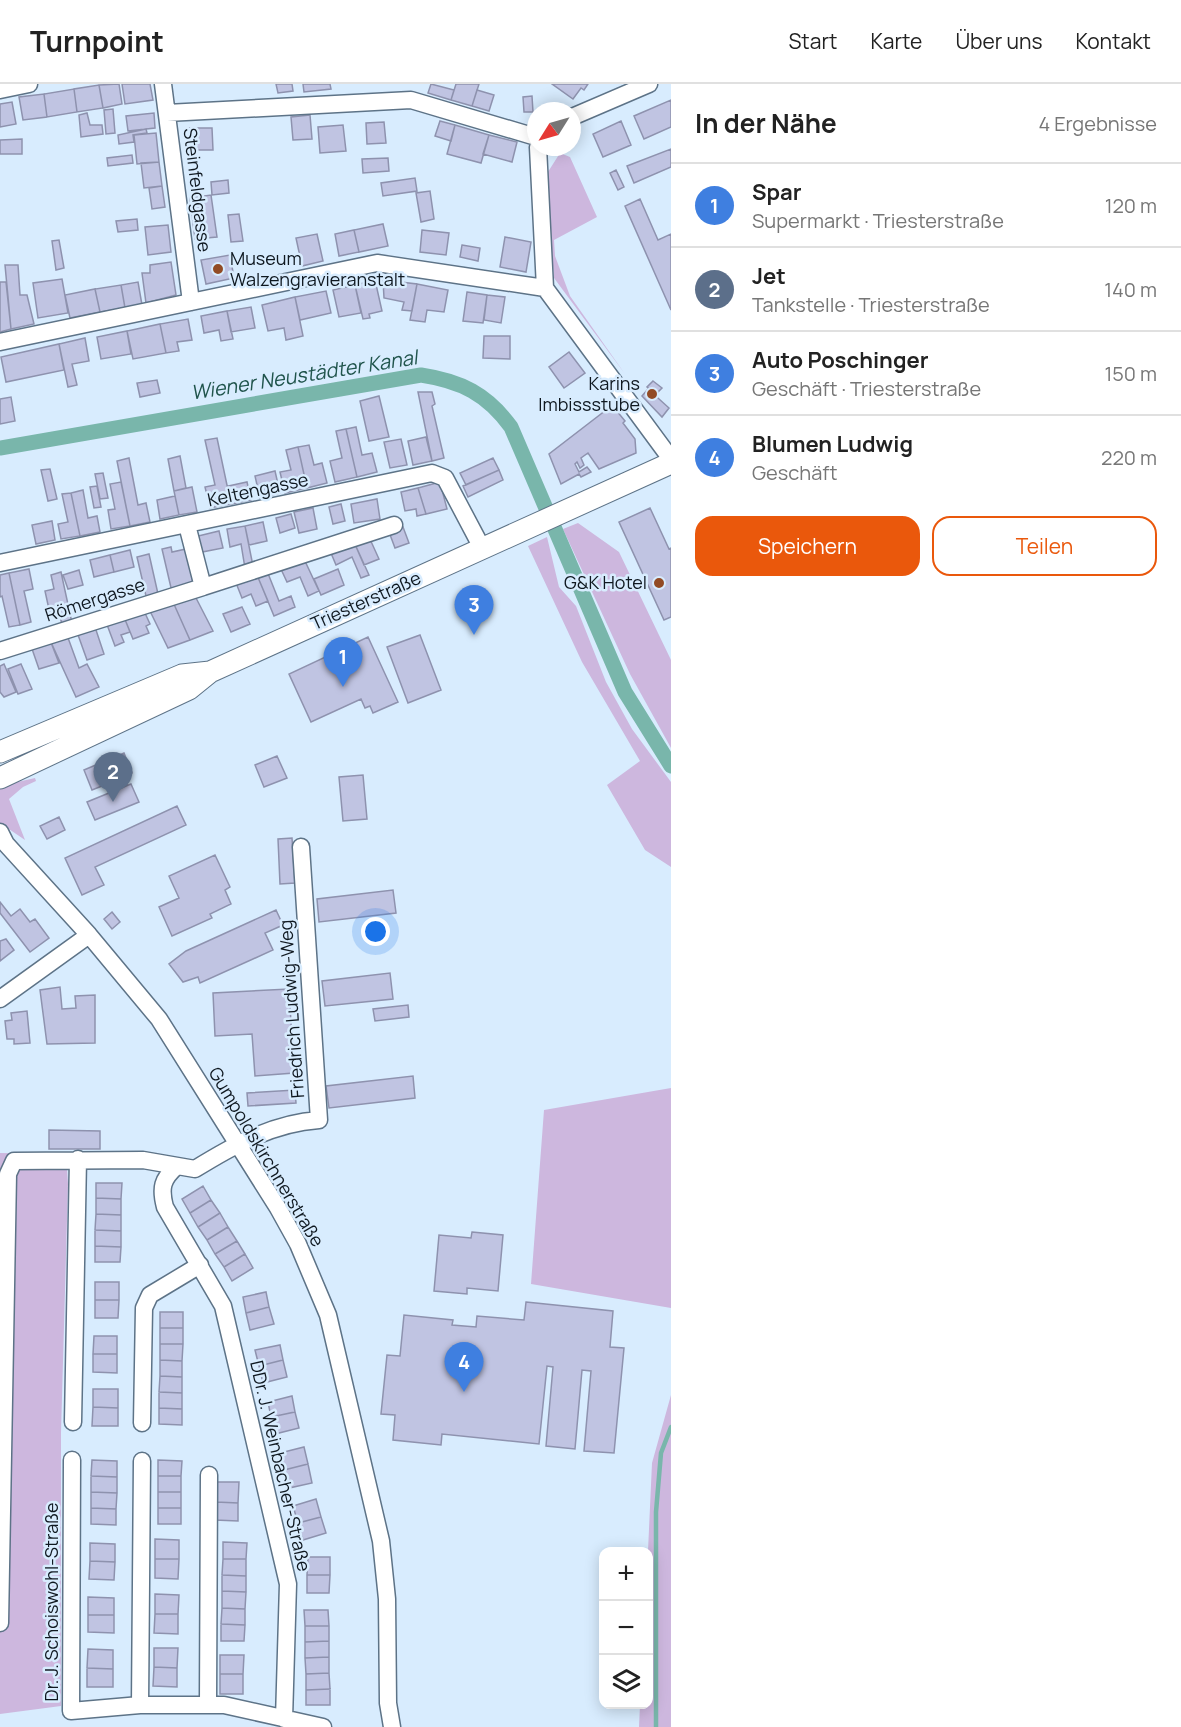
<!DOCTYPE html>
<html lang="de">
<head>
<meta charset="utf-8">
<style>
	body { margin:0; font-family:Manrope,sans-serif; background:#f2f2f2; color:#222 }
	.controls { position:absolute; right:18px; bottom:18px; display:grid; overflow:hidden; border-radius:12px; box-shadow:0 3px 15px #0003 }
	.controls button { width:54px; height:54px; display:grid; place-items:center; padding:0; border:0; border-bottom:2px solid #e0e0e0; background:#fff; color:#222; font:30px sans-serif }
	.compass { position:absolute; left:527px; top:18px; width:54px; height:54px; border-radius:50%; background:#fff; box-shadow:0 3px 15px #0003; rotate:233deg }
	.you { position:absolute; left:376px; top:848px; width:21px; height:21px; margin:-15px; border:4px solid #fff; border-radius:50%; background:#1a73e8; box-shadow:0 0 0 9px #1a73e833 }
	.badge { display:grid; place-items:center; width:39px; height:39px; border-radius:50%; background:#ea580c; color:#fff; font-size:20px; font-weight:700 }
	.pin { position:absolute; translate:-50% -50px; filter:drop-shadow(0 2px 3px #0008) }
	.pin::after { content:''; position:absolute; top:32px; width:21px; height:18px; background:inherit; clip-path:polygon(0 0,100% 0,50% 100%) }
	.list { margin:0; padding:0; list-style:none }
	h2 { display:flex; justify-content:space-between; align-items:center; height:78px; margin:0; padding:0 24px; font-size:26px }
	h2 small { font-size:20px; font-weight:400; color:#767676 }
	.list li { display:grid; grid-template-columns:39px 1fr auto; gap:18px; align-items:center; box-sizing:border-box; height:84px; padding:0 24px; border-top:2px solid #e0e0e0 }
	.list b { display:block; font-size:22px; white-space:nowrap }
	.list p { margin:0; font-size:20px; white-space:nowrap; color:#767676 }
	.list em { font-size:20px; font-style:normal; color:#767676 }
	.actions { display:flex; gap:12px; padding:18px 24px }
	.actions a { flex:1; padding:14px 0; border:2px solid #ea580c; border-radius:18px; text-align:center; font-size:21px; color:#ea580c }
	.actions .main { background:#ea580c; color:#fff }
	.icon { flex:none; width:33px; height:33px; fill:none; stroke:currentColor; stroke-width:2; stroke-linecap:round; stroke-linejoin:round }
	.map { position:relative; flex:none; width:671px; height:1643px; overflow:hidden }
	header { display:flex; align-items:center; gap:36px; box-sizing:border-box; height:84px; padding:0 30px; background:#fff; border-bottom:2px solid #e0e0e0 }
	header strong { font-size:28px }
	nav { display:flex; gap:33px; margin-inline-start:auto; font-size:21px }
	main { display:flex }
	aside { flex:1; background:#fff }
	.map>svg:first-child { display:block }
</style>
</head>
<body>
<header>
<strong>Turnpoint</strong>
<nav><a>Start</a><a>Karte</a><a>Über uns</a><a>Kontakt</a></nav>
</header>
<main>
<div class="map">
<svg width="671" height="1643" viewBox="0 0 671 1643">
	<rect width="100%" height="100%" fill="#d8ecfe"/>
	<path fill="#cdb7de" d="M560,69L570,73L597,133L554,156L555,172L570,212L625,290L554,194L546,91Z
		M578,439L619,468L671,576V664L630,590L563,445Z
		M547,453L559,503L576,522L606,598L632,645L671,698V783L645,766L607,701L640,677L582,578L528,462Z
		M35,694L36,697L23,703L9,715L25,756L0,739V702Z
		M671,1004V1224L531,1200L544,1026Z
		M0,1069L66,1070L68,1100L61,1349V1622L0,1630Z
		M671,1311V1643H639L640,1621L648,1620V1467L652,1379Z"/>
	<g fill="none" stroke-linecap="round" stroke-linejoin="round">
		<path stroke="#79b6ab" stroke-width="4.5" d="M656,1643V1428L661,1369L671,1343"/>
		<path stroke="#79b6ab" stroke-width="15" d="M0,364L421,291C461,297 487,310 511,343L625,608L671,682"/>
	</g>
	<path fill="#c0c4e2" stroke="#8e92ae" stroke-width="1.5" d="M119,0L122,20L103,24L99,1Z
		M122,0H150L153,16L125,20Z
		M276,0H292L293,7L278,9Z
		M303,0H330L331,5L304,8Z
		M431,0L454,6L451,16L428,9Z
		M456,0H479L472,22L451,16Z
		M552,0H588L584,6L581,4L573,15Z
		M99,1L103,24L77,28L74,5Z
		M74,5L77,28L47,33L44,10Z
		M477,6L494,11L489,27L472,22Z
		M44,10L47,33L23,36L19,13Z
		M532,12L533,28H524L523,13Z
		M671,16V43L644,55L634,32Z
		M12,18L16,40L0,43V20Z
		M113,25L115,49L106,50L104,26Z
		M87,29L90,41H102L103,50L81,53L79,31Z
		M154,29L155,44L128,47L126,32Z
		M310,31L312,55L293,56L291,33Z
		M440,37L455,41L451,57L435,52Z
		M621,37L631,61L603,73L593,50Z
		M384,38L386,59L367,60L366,39Z
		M343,41L346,67L320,69L318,43Z
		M455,41L489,51L481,79L447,70Z
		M187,44H212L213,66H187Z
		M146,45L147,49L133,51L134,58L119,60L118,51Z
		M156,49L159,78L137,80L134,51Z
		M489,51L517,58L512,78L483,70Z
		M22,55V70H0V56Z
		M671,65V83L634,99L627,82Z
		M132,71L133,79L108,82L107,74Z
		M388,74L389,87L363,89L362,75Z
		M159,78L162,102L144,104L141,79Z
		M616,86L624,103L618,106L610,89Z
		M415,94L417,107L383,112L381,99Z
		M228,96L229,109L212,111L211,98Z
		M162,102L165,123L152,125L149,104Z
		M430,107L434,135L421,138L416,109Z
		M211,111L217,153L195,155L190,114Z
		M640,115L658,156L671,150V226L625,122Z
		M239,130L243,157L231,158L228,131Z
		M137,135L138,146L118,148L116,137Z
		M383,140L388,162L359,168L354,146Z
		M168,141L171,168L148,171L145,143Z
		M354,146L359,168L339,172L335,150Z
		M422,146L449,149L446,171L420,168Z
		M317,150L323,177L302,182L296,154Z
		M505,153L531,158L526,188L500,183Z
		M59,156L64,184L56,186L52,157Z
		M462,161L480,164L478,177L460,173Z
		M230,171L234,194L206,200L201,176Z
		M171,178L176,211L146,219L142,189H150V181Z
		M5,181H18L20,211H27L34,240L11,245Z
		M62,195L68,229L38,234L33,199Z
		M375,196L382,227L369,230L370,234L363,235L355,201Z
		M383,196L417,200L412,227L402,226L404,218L384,214Z
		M0,198H6L11,245L0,248Z
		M138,198L142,221L125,224L121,201Z
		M417,200L448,206L444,228L427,226L425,238L410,236Z
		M121,201L125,224L100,228L95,205Z
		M355,201L361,229L339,233L333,206Z
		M95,205L100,228L70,234L65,211Z
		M326,207L331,229L300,236L295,213Z
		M467,208L487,211L483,239L463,237Z
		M487,211L505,213L501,239L484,236Z
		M295,213L303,252L286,256L284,244L268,247L262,221Z
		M251,223L255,244L231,248L227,227Z
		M227,227L233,255L221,257L219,246L204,249L201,232Z
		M188,235L192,256L177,258L179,267L166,269L160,240Z
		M160,240L166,269L133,275L127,247Z
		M127,247L131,270L101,275L97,253Z
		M484,252H510V275L483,274Z
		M85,254L89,277L72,280L77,301L68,303L59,260Z
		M59,260L64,286L6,298L1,273Z
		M569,268L585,289L564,304L549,283Z
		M157,296L160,309L140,313L137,299Z
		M653,297L662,304L656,310L647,303Z
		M648,305L669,324L662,333L642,312Z
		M418,308H432L435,320L432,322L444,374L432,377Z
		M379,312L389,353L369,357L360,317Z
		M11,313L15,337L0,340V315Z
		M610,323L614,328L616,326L625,337L623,339L635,355L636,369L599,385L588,369L581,374L584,381L580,384L577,378L575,380L579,388L587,383L591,388L581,393L579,390L561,400L549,370Z
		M356,343L362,371L372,369L377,388L357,393L346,345Z
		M346,345L357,393L335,398L330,377L342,374L336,347Z
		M426,353L432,377L413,381L408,357Z
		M217,354L231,420L210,424L205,403L215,401L205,356Z
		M401,355L407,381L390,384L384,358Z
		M309,361L314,381L322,379L327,399L307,404L298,363Z
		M298,363L307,404L285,409L280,388L291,386L286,366Z
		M180,372L186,404L174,407L168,375Z
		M129,374L138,421L146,419L150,438L130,442L117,377Z
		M493,374L499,386L466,401L460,389Z
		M50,385L57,415L48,417L41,386Z
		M499,386L503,396L468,413L463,402Z
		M275,387L280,409L260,414L255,392Z
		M103,389L108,414L100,415L95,390Z
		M121,398L130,442L111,445L108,426L115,425L110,400Z
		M247,398L251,416L231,420L228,402Z
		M440,398L447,425L426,430L418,404Z
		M97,402L101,423L94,424L90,403Z
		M192,403L197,428L179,431L174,407Z
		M418,404L426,430L417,432L416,425L405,427L401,408Z
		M83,406L88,434L97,432L100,448L80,452L71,409Z
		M71,409L80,452L61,455L58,440L68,438L62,410Z
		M175,412L179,431L160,435L157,416Z
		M377,415L380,435L354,439L351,420Z
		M341,420L345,437L333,440L329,423Z
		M313,424L317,445L299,449L294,428Z
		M650,424L669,465L671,464V533L664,536L619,438Z
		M291,430L295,444L280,449L276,434Z
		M52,437L55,456L36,460L32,441Z
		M263,438L267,457L249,461L245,442Z
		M245,442L253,482L245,484L241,460L230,463L227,445Z
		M403,443L409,459L395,464L389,448Z
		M219,447L223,464L197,469L194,453Z
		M369,453L379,475L364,481L354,458Z
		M354,458L369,491L361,494L352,473L336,481L331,469Z
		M171,463L172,468L186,465L194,503L172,508L162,465Z
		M130,466L134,483L114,488L110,471Z
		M149,470L158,510L146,512L137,473Z
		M110,471L114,488L94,493L90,476Z
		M304,475L319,507L308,512L300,493L287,498L280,483Z
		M29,485L33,505L24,507L31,538L20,541L9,489Z
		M338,485L344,501L321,511L314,495Z
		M79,486L83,501L68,505L63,491Z
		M267,487L279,517L291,512L295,523L274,532L257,491Z
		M61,488L72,539L62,541L59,527L50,530L45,507L54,505L51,491Z
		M9,489L20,541L9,543L2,512L0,513V491Z
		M257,491L268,517L256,522L251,510L242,514L236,499Z
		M195,512L213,547L190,556L173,518Z
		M173,518L190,556L168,564L149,525Z
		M242,523L250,540L231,548L223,530Z
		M144,527L150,540L146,542L149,549L133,555L124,533Z
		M124,533L130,548L121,551L124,558L115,562L106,538Z
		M95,543L104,570L87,576L77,548Z
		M67,551L79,584L87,580L99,603L76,613L50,556Z
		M420,551L441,606L408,619L387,563Z
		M368,553L398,618L373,629L370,622L365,624L361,615L311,638L289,590Z
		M50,556L59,579L39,585L31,562Z
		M4,580L16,608L4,613L0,608V582Z
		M21,580L32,605L18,610L8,585Z
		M124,669L132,689L124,693L127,701L115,706L112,698L92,706L84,686Z
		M277,672L287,694L264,703L255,681Z
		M363,691L367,735L343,737L339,693Z
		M131,700L139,718L95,736L87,718Z
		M177,722L186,741L95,783L104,801L82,811L65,774Z
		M59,733L65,746L47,755L40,742Z
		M292,754L295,799L280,800L278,755Z
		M215,771L230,803L225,806L231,820L210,830L212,834L172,852L159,823L179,814L169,792Z
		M393,806L396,829L319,838L317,815Z
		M0,818L11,832L20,825L30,838L35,835L49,854L30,868L0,829Z
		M276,826L283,841L265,849L273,866L200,899L198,893L183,898L169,880L186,867Z
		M112,828L120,838L112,845L104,835Z
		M6,855L14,866L0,877V857Z
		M390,889L393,915L325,922L322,897Z
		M60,903L62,925L76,924L75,912L95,911V959L47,960L40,906Z
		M289,905L294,989L255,992L252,950L215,952L213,909Z
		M408,921L409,933L375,937L373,925Z
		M27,927L30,959L14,960V955H7L5,937L12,936L11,929Z
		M413,992L415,1014L329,1024L326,1002Z
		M295,1006L296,1019L248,1022L247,1009Z
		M49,1046L100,1047V1065H49Z
		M96,1099H122L121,1115L96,1114Z
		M203,1102L211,1116L190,1129L182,1115Z
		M96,1114L121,1115V1131L96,1130Z
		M211,1116L220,1129L198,1143L190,1129Z
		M220,1129L228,1143L207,1156L198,1143Z
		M96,1130L121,1131V1147L95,1146Z
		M228,1143L237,1157L215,1170L207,1156Z
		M95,1146L121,1147V1163L95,1162Z
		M472,1148L503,1151L498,1207L467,1204V1210L434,1207L439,1151L471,1154Z
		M237,1157L245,1170L224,1183L215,1170Z
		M95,1162L121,1163L120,1178H95Z
		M245,1170L253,1184L232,1197L224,1183Z
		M95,1198H119V1216H95Z
		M266,1208L269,1223L246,1229L243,1213Z
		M95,1216H119L118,1234H95Z
		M526,1218L613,1227L610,1263L624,1264L614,1369L584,1367L591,1287L582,1286L575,1365L546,1362L553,1283L547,1282L539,1360L442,1350L441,1361L393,1356L395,1331L381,1330L387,1271L400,1272L404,1231L453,1236L452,1241L476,1243L477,1232L524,1236Z
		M269,1223L274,1240L250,1246L246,1229Z
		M160,1228H183V1244H160Z
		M160,1244H183V1260H160Z
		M94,1252H117V1270H93Z
		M160,1260H183L182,1277L160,1276Z
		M280,1261L283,1276L259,1282L255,1266Z
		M93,1270H117V1289L93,1288Z
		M160,1276L182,1277V1293L160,1292Z
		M283,1276L287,1293L263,1299L259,1282Z
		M160,1292L182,1293V1309L159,1308Z
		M93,1305H118V1324L93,1323Z
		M159,1308L182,1309V1325L159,1324Z
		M292,1312L295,1328L271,1333L268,1318Z
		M93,1323L118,1324V1342H92Z
		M159,1324L182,1325V1341L159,1340Z
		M295,1328L299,1344L275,1350L271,1333Z
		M304,1363L308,1380L284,1386L280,1369Z
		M92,1376L117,1377V1393L91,1392Z
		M158,1376L182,1377L181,1392H158Z
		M308,1380L312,1399L289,1404L284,1386Z
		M91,1392L117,1393V1409L91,1408Z
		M158,1392H181V1408H158Z
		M216,1398H239L238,1419L216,1418Z
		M91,1408L117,1409L116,1425L91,1424Z
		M158,1408H181V1424H158Z
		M316,1415L321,1433L298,1439L293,1422Z
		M216,1418L238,1419V1437L215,1436Z
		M91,1424L116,1425V1441L91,1440Z
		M158,1424H181V1440H158Z
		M321,1433L326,1449L303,1456L298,1439Z
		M155,1455L179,1456V1475H155Z
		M223,1458L247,1459L246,1475H223Z
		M90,1459L115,1460V1478L90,1477Z
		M308,1473H330V1491H307Z
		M155,1475H179L178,1495L155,1494Z
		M223,1475H246V1492L222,1491Z
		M90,1477L115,1478L114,1496L89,1495Z
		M222,1491L246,1492V1508L222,1507Z
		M307,1491H330L329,1509H307Z
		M222,1507L246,1508L245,1525L222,1524Z
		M155,1510L179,1511L178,1530H155Z
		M88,1513L114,1514V1531H88Z
		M222,1524L245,1525V1541L221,1540Z
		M304,1526H328L329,1542H305Z
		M155,1530H178V1550L154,1549Z
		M88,1531H114V1549L88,1548Z
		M221,1540L245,1541L244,1557H221Z
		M305,1542H329V1557L305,1558Z
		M329,1557V1573L305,1574V1558Z
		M154,1564H178L177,1584L154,1583Z
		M88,1565L113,1566V1585L87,1584Z
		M220,1571H244L243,1590H220Z
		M329,1573V1589L306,1590L305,1574Z
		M154,1583L177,1584V1603L153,1602Z
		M87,1584L113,1585V1603H87Z
		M329,1589L330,1605L306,1606V1590Z
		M220,1590H243V1610H220Z
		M330,1605V1621H306V1606Z"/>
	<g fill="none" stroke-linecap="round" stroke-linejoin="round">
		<defs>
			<path id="minor" d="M163,0L191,218
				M0,6L29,0
				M167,29L411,16L536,53
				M572,33L649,0
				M538,63L545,204L671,375
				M0,258L377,179L545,204
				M0,479L432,389L445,394L482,464
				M203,503L394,441
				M0,567L203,503L187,441
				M0,748L6,760L89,851L159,935L278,1124L298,1160L328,1231L381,1457L387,1515L388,1619L392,1643
				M0,915L89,851
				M177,1082C162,1095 160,1104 165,1123L223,1222L288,1500L284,1635
				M73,1338L78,1075
				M142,1339L144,1224L150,1211L200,1181
				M72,1376L71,1627L140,1621H224L323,1643
				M0,1539L8,1090L14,1077L143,1076L195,1085C234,1061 273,1039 319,1036L301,763
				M140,1621L142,1377
				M208,1621L209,1391"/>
			<path id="major" d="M0,668L182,591L210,588
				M0,694L189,605L210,588L671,379"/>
		</defs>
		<use href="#minor" stroke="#5d7387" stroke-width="19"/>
		<use href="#major" stroke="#5d7387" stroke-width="23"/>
		<use href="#minor" stroke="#fff" stroke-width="16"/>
		<use href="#major" stroke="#fff" stroke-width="21"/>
	</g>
	<g fill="#924b25" stroke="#d8ecfe" stroke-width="2">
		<circle cx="218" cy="185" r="6"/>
		<circle cx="652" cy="310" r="6"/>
		<circle cx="659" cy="499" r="6"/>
	</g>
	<g text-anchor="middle" stroke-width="5" stroke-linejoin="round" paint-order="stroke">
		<g font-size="18" fill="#0f1820" stroke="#d8ecfe">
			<text transform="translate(197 106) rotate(83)" y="6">Steinfeldgasse</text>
			<text transform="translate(258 406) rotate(-12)" y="6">Keltengasse</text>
			<text transform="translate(95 516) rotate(-18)" y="6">Römergasse</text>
			<text transform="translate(366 517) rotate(-24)" y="6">Triesterstraße</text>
			<text transform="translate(292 925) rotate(-94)" y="6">Friedrich Ludwig-Weg</text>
			<text transform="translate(266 1073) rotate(59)" y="6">Gumpoldskirchnerstraße</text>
			<text transform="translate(280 1382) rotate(77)" y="6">DDr. J. Weinbacher-Straße</text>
			<text transform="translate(52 1518) rotate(-90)" y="6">Dr. J. Schoiswohl-Straße</text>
		</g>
		<g font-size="18" fill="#0f1820" stroke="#d8ecfe" text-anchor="end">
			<text x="230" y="181" text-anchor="start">Museum<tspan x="230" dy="21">Walzengravieranstalt</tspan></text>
			<text x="640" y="306">Karins<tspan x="640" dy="21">Imbissstube</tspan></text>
			<text x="647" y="505">G&amp;K Hotel</text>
		</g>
		<g font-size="20" font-style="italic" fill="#20544c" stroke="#d8ecfe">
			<text transform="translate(304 291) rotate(-9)" y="7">Wiener Neustädter Kanal</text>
		</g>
	</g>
</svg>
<div class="controls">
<button>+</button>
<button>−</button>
<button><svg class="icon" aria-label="layers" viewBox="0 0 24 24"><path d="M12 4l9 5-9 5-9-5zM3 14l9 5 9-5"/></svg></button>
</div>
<svg class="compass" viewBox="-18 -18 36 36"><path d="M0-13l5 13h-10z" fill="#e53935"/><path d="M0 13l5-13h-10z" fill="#767676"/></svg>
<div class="you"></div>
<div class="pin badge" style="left:343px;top:603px;background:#3f7fe0">1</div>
<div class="pin badge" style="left:113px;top:718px;background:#5c6f8a">2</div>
<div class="pin badge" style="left:474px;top:551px;background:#3f7fe0">3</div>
<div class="pin badge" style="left:464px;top:1308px;background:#3f7fe0">4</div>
</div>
<aside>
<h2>In der Nähe<small>4 Ergebnisse</small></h2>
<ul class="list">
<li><span class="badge" style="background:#3f7fe0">1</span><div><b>Spar</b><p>Supermarkt · Triesterstraße</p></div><em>120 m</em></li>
<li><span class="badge" style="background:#5c6f8a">2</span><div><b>Jet</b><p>Tankstelle · Triesterstraße</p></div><em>140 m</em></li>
<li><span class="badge" style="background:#3f7fe0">3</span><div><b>Auto Poschinger</b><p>Geschäft · Triesterstraße</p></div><em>150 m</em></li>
<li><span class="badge" style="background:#3f7fe0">4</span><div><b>Blumen Ludwig</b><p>Geschäft</p></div><em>220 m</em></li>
</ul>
<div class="actions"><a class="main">Speichern</a><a>Teilen</a></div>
</aside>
</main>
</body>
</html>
